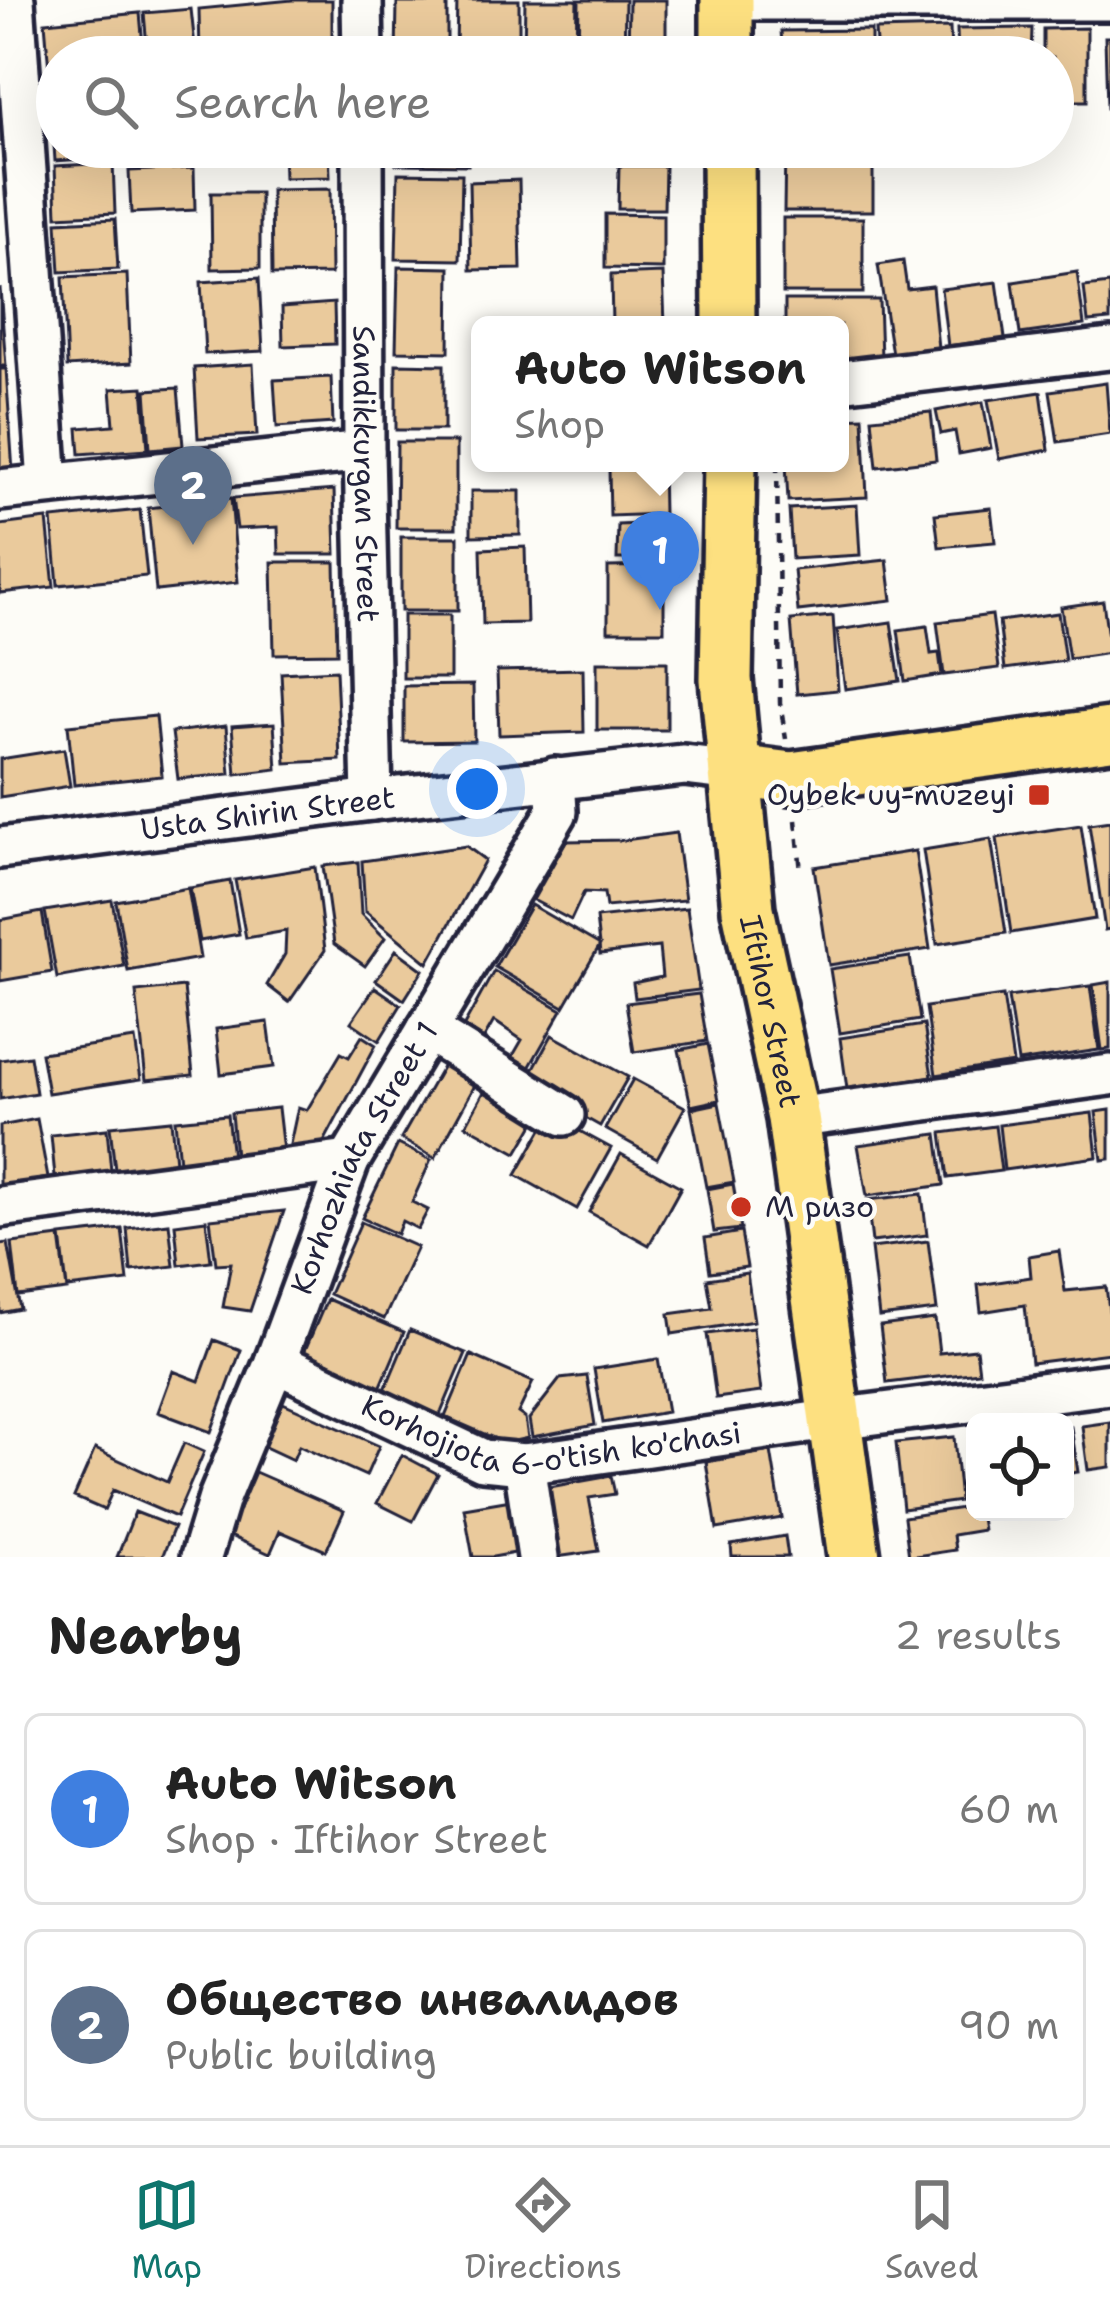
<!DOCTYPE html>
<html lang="en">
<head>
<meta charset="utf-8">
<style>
	body { margin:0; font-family:"Shantell Sans",sans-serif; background:#f2f2f2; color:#222 }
	.controls { position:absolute; right:36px; bottom:36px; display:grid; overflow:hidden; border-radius:18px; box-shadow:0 12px 48px #0002 }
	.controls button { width:108px; height:108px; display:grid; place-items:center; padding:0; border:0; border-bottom:3px solid #e0e0e0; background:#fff; color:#222; font:60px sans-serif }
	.you { position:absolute; left:477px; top:789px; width:42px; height:42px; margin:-30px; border:9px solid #fff; border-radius:50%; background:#1a73e8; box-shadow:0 0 0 18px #1a73e833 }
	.badge { display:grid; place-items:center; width:78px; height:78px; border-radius:50%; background:#0f766e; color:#fff; font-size:39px; font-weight:700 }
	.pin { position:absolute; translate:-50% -99px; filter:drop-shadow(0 3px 6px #0008) }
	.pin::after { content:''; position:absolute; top:63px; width:42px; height:36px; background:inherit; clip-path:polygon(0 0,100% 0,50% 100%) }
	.popup { position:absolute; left:471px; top:316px; width:378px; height:156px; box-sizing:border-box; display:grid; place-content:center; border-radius:18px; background:#fff; filter:drop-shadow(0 3px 9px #0005); font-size:39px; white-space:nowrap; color:#767676 }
	.popup b { font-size:45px; color:#222 }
	.popup::after { content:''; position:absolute; left:50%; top:100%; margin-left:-24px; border:24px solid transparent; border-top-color:#fff }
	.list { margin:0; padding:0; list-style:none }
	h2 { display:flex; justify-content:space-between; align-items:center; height:156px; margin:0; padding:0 48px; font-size:51px }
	h2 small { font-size:39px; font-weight:400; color:#767676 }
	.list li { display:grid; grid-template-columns:78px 1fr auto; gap:36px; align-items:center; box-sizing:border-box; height:192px; margin:0 24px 24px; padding:0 24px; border:3px solid #e0e0e0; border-radius:18px }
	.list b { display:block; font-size:45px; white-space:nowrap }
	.list p { margin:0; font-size:39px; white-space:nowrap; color:#767676 }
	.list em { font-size:39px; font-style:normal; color:#767676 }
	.icon { flex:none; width:66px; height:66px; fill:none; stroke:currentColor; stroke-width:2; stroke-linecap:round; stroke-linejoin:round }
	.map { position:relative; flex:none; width:1110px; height:1557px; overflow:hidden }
	.search { position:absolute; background:#fff; box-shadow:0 12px 48px #0002; left:36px; right:36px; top:36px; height:132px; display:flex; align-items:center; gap:30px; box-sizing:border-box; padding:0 42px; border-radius:66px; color:#767676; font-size:45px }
	.sheet { height:588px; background:#fff }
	nav { display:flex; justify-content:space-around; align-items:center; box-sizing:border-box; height:168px; border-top:3px solid #e0e0e0; background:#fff; font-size:33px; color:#767676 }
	nav a { display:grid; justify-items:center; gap:6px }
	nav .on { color:#0f766e }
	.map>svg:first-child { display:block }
</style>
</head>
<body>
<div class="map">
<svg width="1110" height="1557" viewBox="0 0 1110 1557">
	<rect width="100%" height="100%" fill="#fdfcf7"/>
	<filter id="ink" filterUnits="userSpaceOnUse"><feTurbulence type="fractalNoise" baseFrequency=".00833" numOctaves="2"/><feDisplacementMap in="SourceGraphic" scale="24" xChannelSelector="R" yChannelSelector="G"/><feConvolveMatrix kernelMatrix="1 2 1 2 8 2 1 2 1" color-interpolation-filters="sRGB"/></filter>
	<g filter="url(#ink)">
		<path fill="#eaca9c" stroke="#22223b" stroke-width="3" d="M292,0H332V54L200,55L199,9Z
			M457,0H519V51L456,50Z
			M525,0H577L576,51H524Z
			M579,0H625L624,57H578Z
			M629,0H666V57H628Z
			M397,3H447V57H396Z
			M191,9L196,56L148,57L144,13Z
			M140,13L144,57H57V94H51L45,22Z
			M950,28L951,57H877L875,30Z
			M1032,28L1031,57H958L957,29Z
			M1087,28V101H1053V57H1043V29Z
			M871,30V57H783L781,31Z
			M1105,37H1110V108H1107Z
			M57,96V147H114L115,157L55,161L51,97Z
			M132,147H193L194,155L133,158Z
			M283,147H329L330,177L284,178Z
			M396,147H468V165L396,164Z
			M616,147H664V163H616Z
			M785,147H873V211H784Z
			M113,163L115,213L57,216L55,166Z
			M619,166H665L664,209H618Z
			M194,168L195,210L131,213L129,171Z
			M398,173L462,174L460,260L396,259Z
			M519,180L521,269L471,270L469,182Z
			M330,189L331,274L272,275L271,190Z
			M211,193H260V268L212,269Z
			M605,214L663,215V269L605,268Z
			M783,218H863V293H783Z
			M115,219L118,269L60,272L57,222Z
			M903,261L907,289L932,286L938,348L892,354L878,265Z
			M398,267L450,268L449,352L396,351Z
			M1077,272L1084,325L1020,334L1013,282Z
			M663,273L665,325H612L611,275Z
			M127,274L131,363L67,367L63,277Z
			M259,278L263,351L205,354L201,282Z
			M997,282L1005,338L948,346L941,289Z
			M1110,284V320L1088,322L1084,287Z
			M0,288L6,366H0Z
			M785,300H879L881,358L840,363V325H785Z
			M334,303L335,344L283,346L282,307Z
			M253,364L257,435L198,438L194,368Z
			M396,364L444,365V430H396Z
			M0,369H6L13,472L0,474Z
			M331,377L333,423L277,427L274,380Z
			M1106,383L1110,434L1058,442L1050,391Z
			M143,387L148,449L80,454L78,428L114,425L111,389Z
			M178,388L183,446L150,449L146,390Z
			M1041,392L1049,450L999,459L988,400Z
			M983,402L991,448L959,454L955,431L941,434L936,411Z
			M931,412L936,460L877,467L872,418Z
			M863,417L867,497L788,501L786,463H840V418Z
			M397,442H456V528H396Z
			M593,463H662L663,514L610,516L609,469L593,470Z
			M334,490L336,554H279L278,527L237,529L233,498Z
			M471,491H520V535L471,536Z
			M231,498L238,582L156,591L148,508Z
			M857,505L860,555L792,559L789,509Z
			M991,508L995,542L939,547L935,514Z
			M140,510L147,576L58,585L52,519Z
			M47,519L54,587L0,593V525Z
			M663,523L664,559H617L618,525Z
			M401,537H458V611H401Z
			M525,547L527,623L483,624L481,549Z
			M887,560L892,600L798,611L794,570Z
			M272,562H335L337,653L274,654Z
			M664,566V631H608V567Z
			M1103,601L1110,653L1069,659L1061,607Z
			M1058,613L1065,661L1005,669L999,621Z
			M403,615H450V678H403Z
			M992,615L999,668L944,675L937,622Z
			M833,616L838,690L797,694L791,620Z
			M891,622L900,681L845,689L837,630Z
			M927,626L931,654L939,653L942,675L905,681L898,630Z
			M597,662H667V730H597Z
			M583,669L584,732L499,735L497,671Z
			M336,670L340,760L286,763L281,673Z
			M473,685L474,741L404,742V686Z
			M156,716L162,776L74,785L68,725Z
			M274,723L277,769L236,774L232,726Z
			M226,726L230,774L178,779L172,732Z
			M64,749L70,786L0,797V759Z
			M1110,821V929L1105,930L1089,824Z
			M1081,825L1095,919L1011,933L997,838Z
			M676,833L685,900L606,907L604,893L584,892L571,920L533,900L566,841L625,840Z
			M991,839L1006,933L937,944L923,850Z
			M466,846L485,860L428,963L365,911L362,861Z
			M915,851L930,949L829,965L814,867Z
			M358,862L361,914L385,938L365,966L334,944L323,866Z
			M315,867L325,950L289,1002L267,985L285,954L286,931L246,938L235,880Z
			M230,881L239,934L200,941L190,888Z
			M188,888L200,958L128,971L116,901Z
			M112,900L124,966L57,978L45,911Z
			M531,905L600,945L564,1007L495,967Z
			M687,908L699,990L635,998L633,983L662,977L659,947L600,954L596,918Z
			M42,912L52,972L0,981V920Z
			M396,950L423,970L404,1000L376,980Z
			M910,957L920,1020L840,1033L830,969Z
			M494,971L562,1010L521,1082L504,1071L522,1040L494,1021L476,1052L456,1040Z
			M1110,982V1049L1102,1050L1093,985Z
			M1090,986L1099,1050L1018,1062L1008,997Z
			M184,987L193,1075L146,1080L136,992Z
			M375,987L401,1005L379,1041L351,1022Z
			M699,994L707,1041L634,1052L626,1003Z
			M1003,996L1013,1063L936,1075L926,1007Z
			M268,1022L274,1067L221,1074L216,1029Z
			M924,1025L932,1076L847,1089L840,1038Z
			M552,1035L628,1077L600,1126L525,1084Z
			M362,1036L376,1045L324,1142L289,1149L298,1107L307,1110L341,1053L349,1057Z
			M135,1039L141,1079L48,1093L41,1053Z
			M708,1044L719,1100L691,1106L679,1050Z
			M30,1056L36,1093L0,1099V1060Z
			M446,1060L479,1078L435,1158L401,1139Z
			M633,1079L685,1107L657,1158L605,1129Z
			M490,1081L542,1110L517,1153L466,1125Z
			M719,1103L734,1182L706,1187L691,1109Z
			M278,1108L283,1151L235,1156L231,1113Z
			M1110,1110V1159L1102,1160L1096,1112Z
			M1092,1113L1097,1157L1004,1170L999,1125Z
			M227,1115L232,1157L179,1163L175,1120Z
			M550,1115L611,1148L577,1209L516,1175Z
			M37,1119L48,1178L0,1187V1126Z
			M171,1120L175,1163L115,1170L110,1126Z
			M995,1126L1001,1171L948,1178L942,1133Z
			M107,1129L111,1171L55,1177L51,1135Z
			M937,1134L944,1185L867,1196L858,1145Z
			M398,1144L431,1160L412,1202L428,1210L418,1229L402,1221L397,1234L362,1218Z
			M621,1154L681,1187L649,1245L589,1212Z
			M733,1184L741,1229L714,1232L707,1189Z
			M922,1194L927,1235L872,1242L867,1200Z
			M284,1211L250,1311L223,1307L231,1263L216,1264L210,1219Z
			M206,1220L211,1261L179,1265L175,1224Z
			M361,1222L417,1247L384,1319L329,1294Z
			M169,1223L174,1266L131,1271L127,1228Z
			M122,1229L128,1281L67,1288L61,1236Z
			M741,1232L747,1267L710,1272L705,1238Z
			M60,1237L67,1290L18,1296L12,1243Z
			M928,1241L937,1310L879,1317L871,1248Z
			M8,1243L20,1309L0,1313V1244Z
			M1059,1251L1065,1291L1106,1287L1110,1317V1353L1031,1363L1025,1305L981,1312L978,1285L1031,1277L1029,1256Z
			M747,1273L754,1321L672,1334L669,1314L712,1308L707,1279Z
			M327,1299L404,1332L377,1395L300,1362Z
			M935,1319L939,1353L976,1349L979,1372L887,1383L880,1326Z
			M753,1328L761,1392L716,1398L707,1334Z
			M410,1330L466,1353L440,1415L384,1392Z
			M214,1340L241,1350L211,1432L158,1412L173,1371L199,1381Z
			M471,1355L533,1382L518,1413L525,1418L528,1438L505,1443L445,1417Z
			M658,1359L667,1412L603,1423L594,1369Z
			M587,1376L595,1425L532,1437L529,1419L560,1379Z
			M283,1403L379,1446L366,1476L299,1446L293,1460L263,1446Z
			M1110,1422V1467L1088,1470L1082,1426Z
			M1071,1427L1078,1472L1065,1474V1428Z
			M954,1437L960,1501L903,1509L896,1443Z
			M184,1443L204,1452L176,1517L113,1490L104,1510L74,1497L95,1449L167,1482Z
			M771,1451L782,1518L717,1529L706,1462Z
			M402,1455L438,1474L413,1521L377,1503Z
			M255,1472L344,1511L326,1551L280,1531L270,1554L228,1535Z
			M611,1476L615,1494L589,1498L599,1551L556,1557L544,1488Z
			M511,1500L520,1552L493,1557H473L464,1508Z
			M975,1506V1512H980L983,1530L953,1535L955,1550L909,1557L904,1517Z
			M135,1512L174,1527L162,1557H117Z
			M785,1536L788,1557H732L731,1545Z"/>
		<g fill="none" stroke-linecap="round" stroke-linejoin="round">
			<defs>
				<g id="minor">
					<path d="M14,0L48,483"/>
					<path d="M362,0L363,57"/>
					<path d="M727,0H1110"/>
					<path id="s1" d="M363,147L364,451L372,800"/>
					<path d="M840,381L1110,349"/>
					<path d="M0,490L364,451"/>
					<path id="s2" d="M0,848L372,800L684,765L735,771"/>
					<path d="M427,1030L564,1115"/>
					<path d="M793,1118L1110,1075"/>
					<path d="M0,1207L349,1161"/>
					<path id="s3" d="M275,1362L483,1460L524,1464L836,1419L1110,1384"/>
					<path d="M524,1464L538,1557"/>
					<path id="s4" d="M201,1557L219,1498L275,1362L349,1161L557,812L555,778"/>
				</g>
				<g id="major">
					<path d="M727,0V57"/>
					<path d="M728,147L729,325"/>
					<path id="s5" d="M730,463L726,679L748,909L793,1118L854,1557"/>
					<path d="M735,771L791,778L1110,734"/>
				</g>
			</defs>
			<use href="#minor" stroke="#22223b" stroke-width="48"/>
			<use href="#major" stroke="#22223b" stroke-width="60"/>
			<path stroke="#22223b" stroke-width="4.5" stroke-dasharray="9 9" stroke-linecap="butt" d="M777,463L780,703L786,739
				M796,820L801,872"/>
			<use href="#minor" stroke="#fdfcf7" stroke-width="39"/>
			<use href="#major" stroke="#fde080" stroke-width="51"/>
		</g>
	</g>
	<g fill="#c8321e" stroke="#fdfcf7" stroke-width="4.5">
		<rect x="1027" y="783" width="24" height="24" rx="6"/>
		<circle cx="741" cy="1207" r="12"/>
	</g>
	<g text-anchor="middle" stroke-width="9" stroke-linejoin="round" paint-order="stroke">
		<g font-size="30" fill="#22223b" stroke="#fdfcf7">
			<text dy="10" stroke="none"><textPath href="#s1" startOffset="327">Sandikkurgаn Street</textPath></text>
			<text dy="10" stroke="none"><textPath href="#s2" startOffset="270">Usta Shirin Street</textPath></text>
			<text dy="10" stroke="none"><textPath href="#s5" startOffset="552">Iftihor Street</textPath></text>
			<text dy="10" stroke="none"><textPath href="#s4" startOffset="432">Korhozhiаta Street 1</textPath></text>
			<text dy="10" stroke="none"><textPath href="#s3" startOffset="294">Korhojiota 6-o'tish ko'chasi</textPath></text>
		</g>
		<g font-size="30" fill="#22223b" stroke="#fdfcf7" text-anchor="end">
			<text x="1015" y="805">Oybek uy-muzeyi</text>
			<text x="765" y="1217" text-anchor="start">М ризо</text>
		</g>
	</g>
</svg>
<div class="controls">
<button><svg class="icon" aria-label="locate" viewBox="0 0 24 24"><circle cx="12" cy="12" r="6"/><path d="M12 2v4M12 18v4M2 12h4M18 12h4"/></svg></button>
</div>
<div class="you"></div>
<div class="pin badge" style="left:660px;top:610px;background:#3f7fe0">1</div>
<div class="popup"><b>Auto Witson</b>Shop</div>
<div class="pin badge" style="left:193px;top:545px;background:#5c6f8a">2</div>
<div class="search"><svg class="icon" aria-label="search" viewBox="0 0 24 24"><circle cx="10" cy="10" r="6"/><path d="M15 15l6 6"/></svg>Search here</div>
</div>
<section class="sheet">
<h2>Nearby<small>2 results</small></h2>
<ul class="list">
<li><span class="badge" style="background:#3f7fe0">1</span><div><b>Auto Witson</b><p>Shop · Iftihor Street</p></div><em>60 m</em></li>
<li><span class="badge" style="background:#5c6f8a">2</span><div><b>Общество инвалидов</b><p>Public building</p></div><em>90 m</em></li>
</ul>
</section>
<nav>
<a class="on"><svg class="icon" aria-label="map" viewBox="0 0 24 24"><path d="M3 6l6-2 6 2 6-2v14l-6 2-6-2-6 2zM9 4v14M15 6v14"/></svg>Map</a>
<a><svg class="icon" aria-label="directions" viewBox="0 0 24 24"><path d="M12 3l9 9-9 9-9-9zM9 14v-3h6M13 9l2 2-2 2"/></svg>Directions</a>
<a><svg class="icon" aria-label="saved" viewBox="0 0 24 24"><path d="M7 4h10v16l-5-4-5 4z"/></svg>Saved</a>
</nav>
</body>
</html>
